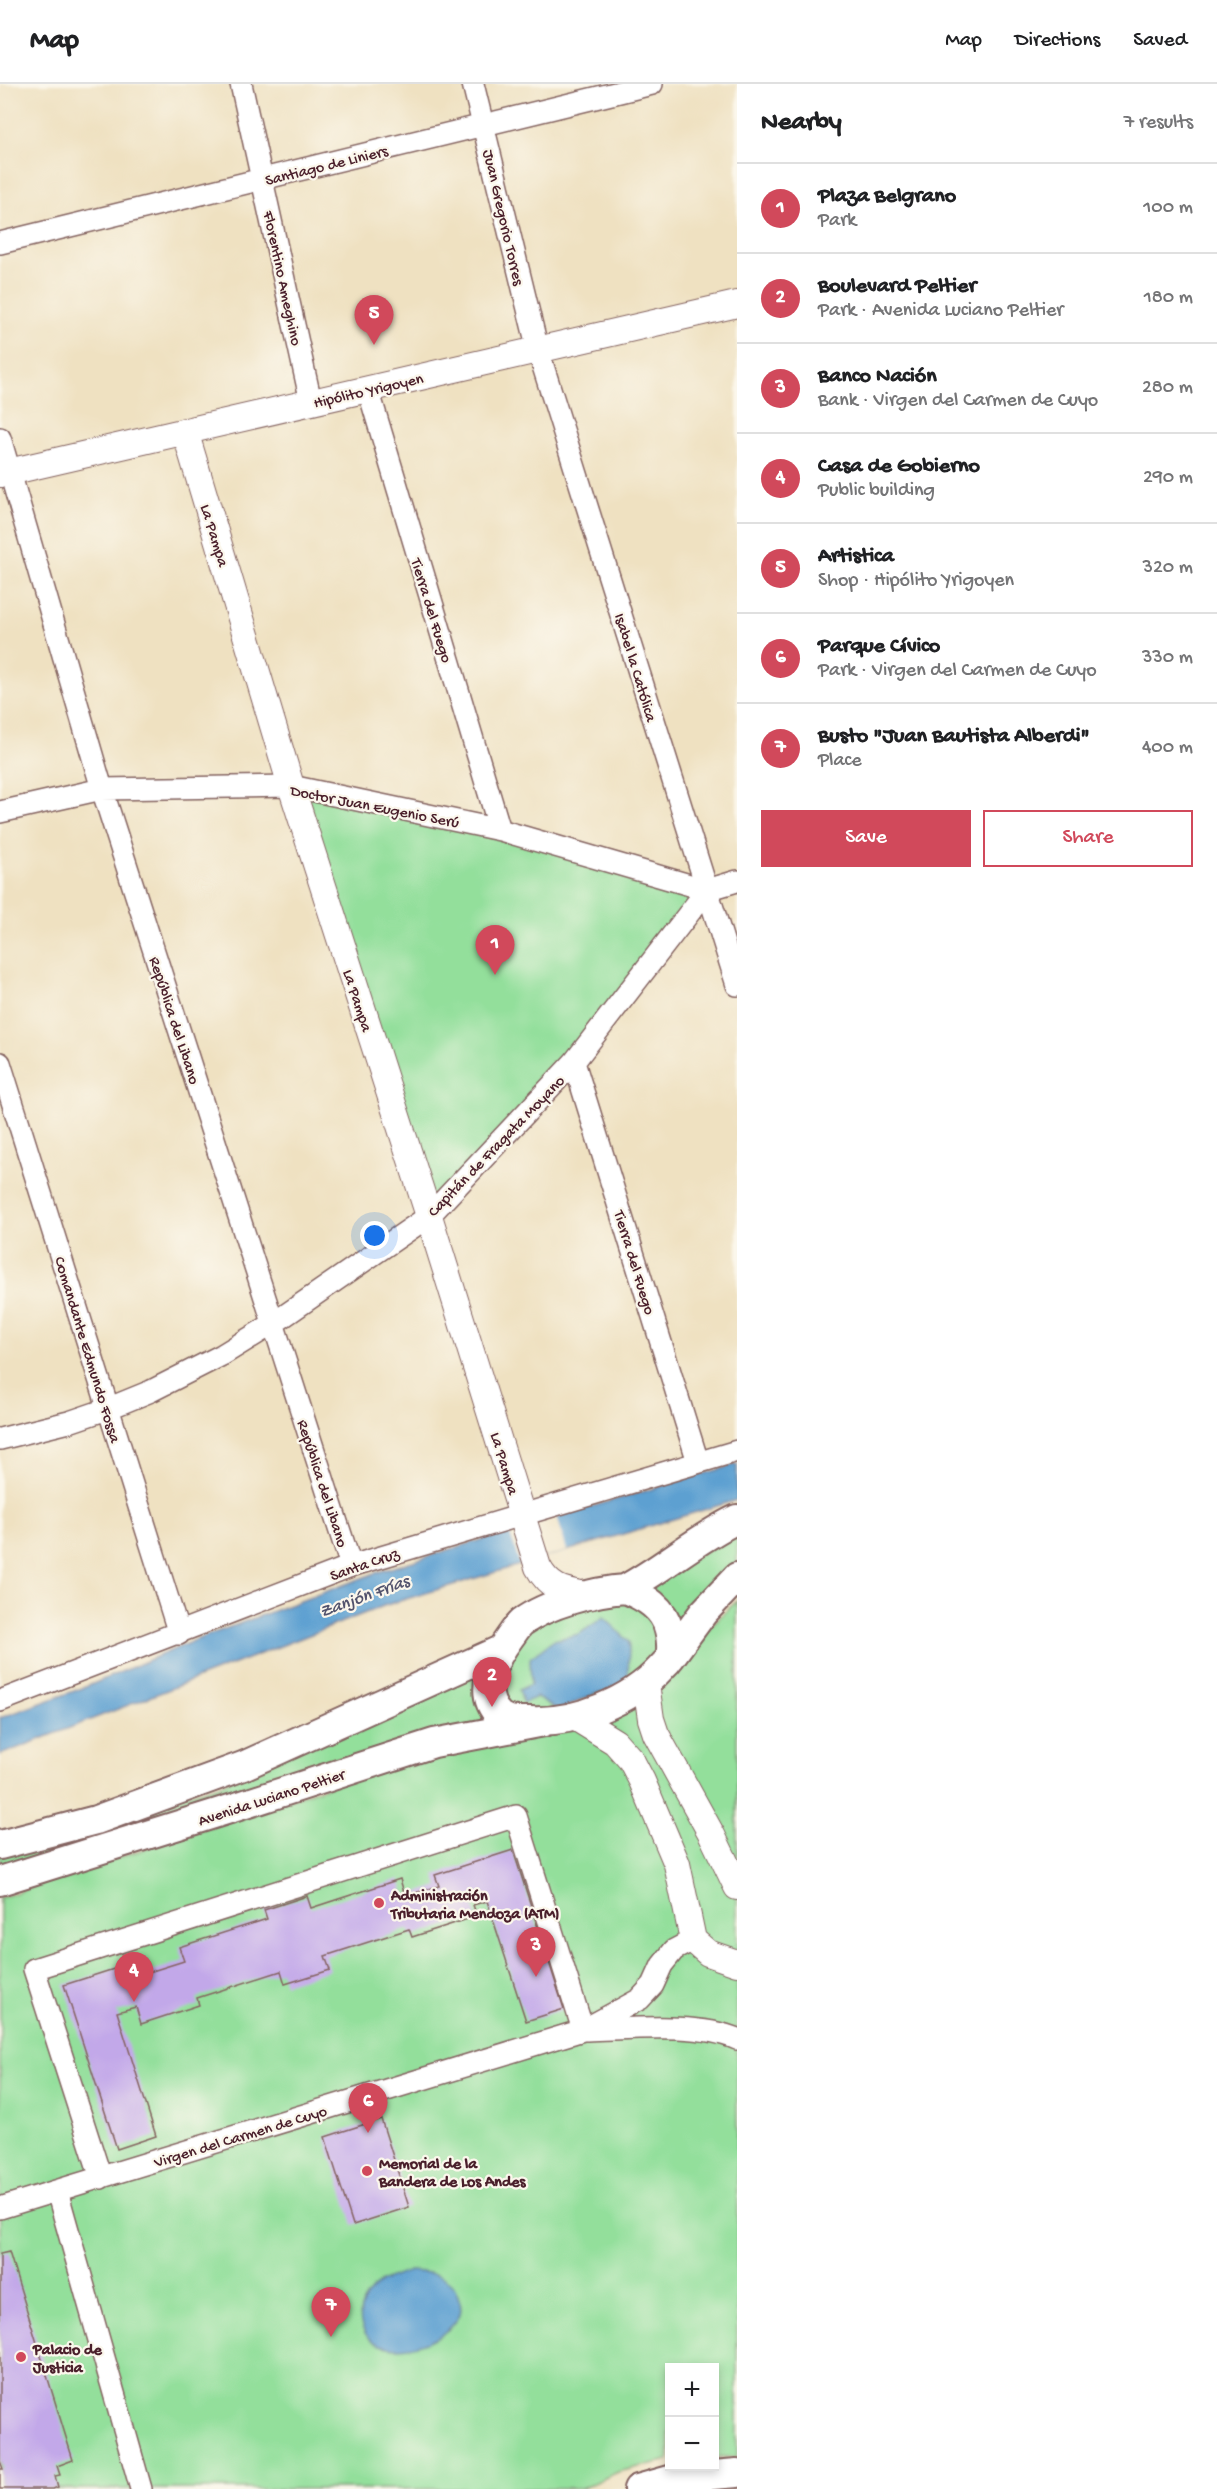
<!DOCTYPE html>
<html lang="en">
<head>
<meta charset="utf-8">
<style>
	body { margin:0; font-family:"Gochi Hand",sans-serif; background:#f6f6f6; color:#202124 }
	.controls { position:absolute; right:18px; bottom:18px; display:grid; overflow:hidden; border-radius:0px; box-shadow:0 3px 9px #0003 }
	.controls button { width:54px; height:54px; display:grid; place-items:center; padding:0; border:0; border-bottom:2px solid #e0e0e0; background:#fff; color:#202124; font:30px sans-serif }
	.you { position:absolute; left:375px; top:1152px; width:21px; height:21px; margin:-15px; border:4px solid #fff; border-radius:50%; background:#1a73e8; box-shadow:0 0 0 9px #1a73e833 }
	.badge { display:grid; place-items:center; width:39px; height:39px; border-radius:50%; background:#d1495b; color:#fff; font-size:20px; font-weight:700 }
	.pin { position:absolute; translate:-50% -50px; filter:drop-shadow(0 2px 3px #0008) }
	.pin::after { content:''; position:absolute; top:32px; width:21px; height:18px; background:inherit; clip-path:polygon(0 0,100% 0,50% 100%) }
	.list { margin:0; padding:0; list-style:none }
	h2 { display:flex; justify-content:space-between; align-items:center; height:78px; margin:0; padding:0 24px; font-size:26px }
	h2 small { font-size:20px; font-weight:400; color:#757577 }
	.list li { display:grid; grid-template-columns:39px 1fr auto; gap:18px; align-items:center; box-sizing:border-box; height:90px; padding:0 24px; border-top:2px solid #e0e0e0 }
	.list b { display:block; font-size:22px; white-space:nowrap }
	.list p { margin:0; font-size:20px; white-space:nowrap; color:#757577 }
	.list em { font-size:20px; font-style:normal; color:#757577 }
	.actions { display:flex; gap:12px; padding:18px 24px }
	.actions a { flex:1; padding:14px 0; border:2px solid #d1495b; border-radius:0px; text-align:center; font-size:21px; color:#d1495b }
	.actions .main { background:#d1495b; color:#fff }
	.map { position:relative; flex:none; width:737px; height:2405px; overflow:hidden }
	header { display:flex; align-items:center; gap:36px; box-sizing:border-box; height:84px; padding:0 30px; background:#fff; border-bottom:2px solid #e0e0e0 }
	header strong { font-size:28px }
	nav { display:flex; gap:33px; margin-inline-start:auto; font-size:21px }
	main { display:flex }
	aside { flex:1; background:#fff }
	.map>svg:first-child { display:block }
</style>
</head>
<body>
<header>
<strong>Map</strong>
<nav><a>Map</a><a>Directions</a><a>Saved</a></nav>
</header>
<main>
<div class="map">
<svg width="737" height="2405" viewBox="0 0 737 2405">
	<rect width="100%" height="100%" fill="#fbf7ec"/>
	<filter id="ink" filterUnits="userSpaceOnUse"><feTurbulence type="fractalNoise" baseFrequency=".0167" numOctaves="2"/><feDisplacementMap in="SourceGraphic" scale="12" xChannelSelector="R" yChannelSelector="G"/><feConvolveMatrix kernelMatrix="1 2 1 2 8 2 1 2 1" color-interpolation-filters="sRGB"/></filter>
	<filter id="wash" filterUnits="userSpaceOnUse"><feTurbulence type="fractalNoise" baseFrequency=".008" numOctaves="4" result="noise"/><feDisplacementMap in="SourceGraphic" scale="24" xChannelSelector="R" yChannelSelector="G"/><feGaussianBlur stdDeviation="1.35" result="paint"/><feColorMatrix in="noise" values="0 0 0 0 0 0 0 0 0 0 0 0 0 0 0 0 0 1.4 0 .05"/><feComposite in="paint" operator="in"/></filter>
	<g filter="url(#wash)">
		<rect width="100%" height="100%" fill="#efe1c1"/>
		<path fill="#93df9b" stroke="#6e7f63" stroke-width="1.5" d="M297,708L493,748L699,809L570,974L430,1123Z
			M737,1451V1486L645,1597L0,1791V1764L219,1701L522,1542L625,1508Z
			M737,1517V2373H715L714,2284H670L669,2376L618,2388L581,2405H0V1814L431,1667L660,1606C680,1572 707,1544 737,1517Z"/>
		<path fill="#5da0d1" stroke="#54607e" stroke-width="1.5" d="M737,1380V1416L386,1521L0,1671V1634L88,1602L198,1555L381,1487L525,1442Z
			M604,1533L629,1558L628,1602L594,1610L559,1627L537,1613L523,1619L519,1606L531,1600L530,1574L554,1556L579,1550Z
			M410,2187C430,2188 452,2190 458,2212C460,2217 462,2224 460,2230C449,2254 409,2269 384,2262C359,2255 353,2228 370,2208C380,2196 395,2192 410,2187Z"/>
		<path fill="#efe1c1" d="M557,1432L567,1467L520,1481L509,1447Z"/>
		<g id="blocks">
			<path fill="#c2a8e9" d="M513,1766L564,1925L526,1937L487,1817L473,1821L477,1832L412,1853L409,1845L325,1872L330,1886L285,1900L281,1887L197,1914L199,1921L141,1940L136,1923L117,1928L156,2052L117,2065L64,1901L145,1875L149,1888L184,1877L179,1863L267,1835L264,1826L307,1812L311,1824L400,1795L405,1812L439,1802L435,1791Z
				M381,2035L409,2123L353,2141L325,2053Z
				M9,2168L73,2376L57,2382L60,2391L55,2392L58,2403L53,2405H0V2385H3L0,2377V2170Z"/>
		</g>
	</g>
	<g filter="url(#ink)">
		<use href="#blocks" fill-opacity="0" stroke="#846360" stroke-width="1.5"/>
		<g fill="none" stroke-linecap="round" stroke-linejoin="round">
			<defs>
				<path id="minor" d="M241,0L311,318
					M473,0L538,266L737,901
					M0,159L652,0
					M368,305L500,746
					M0,354L102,705L351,1482
					M0,728L102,705L291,702L500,746L707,806
					M707,806L737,797
					M574,978L698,1378
					M0,979L179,1550
					M0,1355L69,1338L107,1325L151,1307L222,1271L274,1239L429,1132L574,978L707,806
					M0,1617L351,1482L737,1367
					M587,1946C630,1945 698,1938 737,1955
					M101,2094L34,1885L516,1732L583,1946
					M57,2107L141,2405
					M0,2124L583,1946L640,1915L653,1901L662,1881L674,1866L693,1856"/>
				<path id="tertiary" d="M185,347L291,702L429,1132L538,1483C551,1507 566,1507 591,1512
					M0,390L737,220
					M646,1600L651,1635L656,1650L712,1751L737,1803
					M573,1632L615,1658L631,1676L642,1697L677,1780L693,1856L708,1869L737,1879"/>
				<path id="secondary" d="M625,1505C645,1513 664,1524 669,1546C671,1553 672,1567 670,1573C669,1577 663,1581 661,1584C630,1618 576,1639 530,1637C520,1637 507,1638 499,1631C476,1608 495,1573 510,1553C514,1548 517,1542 522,1538C547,1520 594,1507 625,1505Z
					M625,1505C664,1484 697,1454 737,1435
					M670,1574L703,1529L737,1493
					M0,1761L96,1736L243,1682L500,1566
					M0,1797L233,1724L434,1659L544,1638
					M638,2405L677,2394L737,2389"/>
			</defs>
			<use href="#minor" stroke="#846360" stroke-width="24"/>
			<use href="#tertiary" stroke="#846360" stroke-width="28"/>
			<use href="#secondary" stroke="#846360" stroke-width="32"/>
			<use href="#minor" stroke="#fff" stroke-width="21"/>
			<use href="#tertiary" stroke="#fff" stroke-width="26"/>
			<use href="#secondary" stroke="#fff" stroke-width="28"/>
		</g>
	</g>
	<g fill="#d1495b" stroke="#fbf7ec" stroke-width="2">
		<circle cx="379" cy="1819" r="6"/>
		<circle cx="367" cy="2087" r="6"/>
		<circle cx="21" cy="2273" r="6"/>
	</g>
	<g text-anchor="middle" stroke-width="4.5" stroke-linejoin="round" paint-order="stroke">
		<g font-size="16" fill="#4a1f2b" stroke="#fbf7ec">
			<text transform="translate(326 80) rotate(-14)" y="6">Santiago de Liniers</text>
			<text transform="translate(505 133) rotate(77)" y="6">Juan Gregorio Torres</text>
			<text transform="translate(284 194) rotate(78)" y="6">Florentino Ameghino</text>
			<text transform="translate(368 305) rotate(-13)" y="6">Hipólito Yrigoyen</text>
			<text transform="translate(216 451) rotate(73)" y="6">La Pampa</text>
			<text transform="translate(433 526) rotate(73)" y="6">Tierra del Fuego</text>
			<text transform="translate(637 583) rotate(73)" y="6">Isabel la Católica</text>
			<text transform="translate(375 721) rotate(11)" y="6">Doctor Juan Eugenio Serú</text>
			<text transform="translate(359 916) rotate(72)" y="6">La Pampa</text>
			<text transform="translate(176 936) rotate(72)" y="6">República del Libano</text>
			<text transform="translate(495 1061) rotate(-46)" y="6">Capitán de Fragata Moyano</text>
			<text transform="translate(636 1178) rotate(73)" y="6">Tierra del Fuego</text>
			<text transform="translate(89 1265) rotate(73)" y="6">Comandante Edmundo Fossa</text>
			<text transform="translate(506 1379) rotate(73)" y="6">La Pampa</text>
			<text transform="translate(324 1399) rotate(72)" y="6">República del Libano</text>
			<text transform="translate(364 1479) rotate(-19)" y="6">Santa Cruz</text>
			<text transform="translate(271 1712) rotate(-18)" y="6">Avenida Luciano Peltier</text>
			<text transform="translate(240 2051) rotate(-17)" y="6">Virgen del Carmen de Cuyo</text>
		</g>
		<g font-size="16" font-weight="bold" fill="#4a1f2b" stroke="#fbf7ec" text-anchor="start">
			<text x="391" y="1816">Administración<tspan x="391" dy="18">Tributaria Mendoza (ATM)</tspan></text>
			<text x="379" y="2084">Memorial de la<tspan x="379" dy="18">Bandera de Los Andes</tspan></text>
			<text x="33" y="2270">Palacio de<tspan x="33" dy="18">Justicia</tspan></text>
		</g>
		<g font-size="18" font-style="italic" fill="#52536d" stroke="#fbf7ec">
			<text transform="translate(364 1511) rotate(-20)" y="6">Zanjón Frías</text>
		</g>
	</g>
</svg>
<div class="controls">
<button>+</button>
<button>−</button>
</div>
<div class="you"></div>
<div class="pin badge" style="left:495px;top:891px">1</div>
<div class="pin badge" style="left:492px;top:1623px">2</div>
<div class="pin badge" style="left:536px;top:1893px">3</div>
<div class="pin badge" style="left:134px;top:1918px">4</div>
<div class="pin badge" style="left:374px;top:261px">5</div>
<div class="pin badge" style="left:368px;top:2049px">6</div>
<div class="pin badge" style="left:331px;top:2253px">7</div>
</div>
<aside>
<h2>Nearby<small>7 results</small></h2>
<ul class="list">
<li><span class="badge">1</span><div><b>Plaza Belgrano</b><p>Park</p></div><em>100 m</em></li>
<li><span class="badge">2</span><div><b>Boulevard Peltier</b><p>Park · Avenida Luciano Peltier</p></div><em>180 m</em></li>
<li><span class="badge">3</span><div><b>Banco Nación</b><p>Bank · Virgen del Carmen de Cuyo</p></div><em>280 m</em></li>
<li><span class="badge">4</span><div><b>Casa de Gobierno</b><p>Public building</p></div><em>290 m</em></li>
<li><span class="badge">5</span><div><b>Artistica</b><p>Shop · Hipólito Yrigoyen</p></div><em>320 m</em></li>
<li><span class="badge">6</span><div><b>Parque Cívico</b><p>Park · Virgen del Carmen de Cuyo</p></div><em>330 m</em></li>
<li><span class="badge">7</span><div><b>Busto &quot;Juan Bautista Alberdi&quot;</b><p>Place</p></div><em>400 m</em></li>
</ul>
<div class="actions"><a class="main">Save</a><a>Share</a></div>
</aside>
</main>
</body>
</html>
